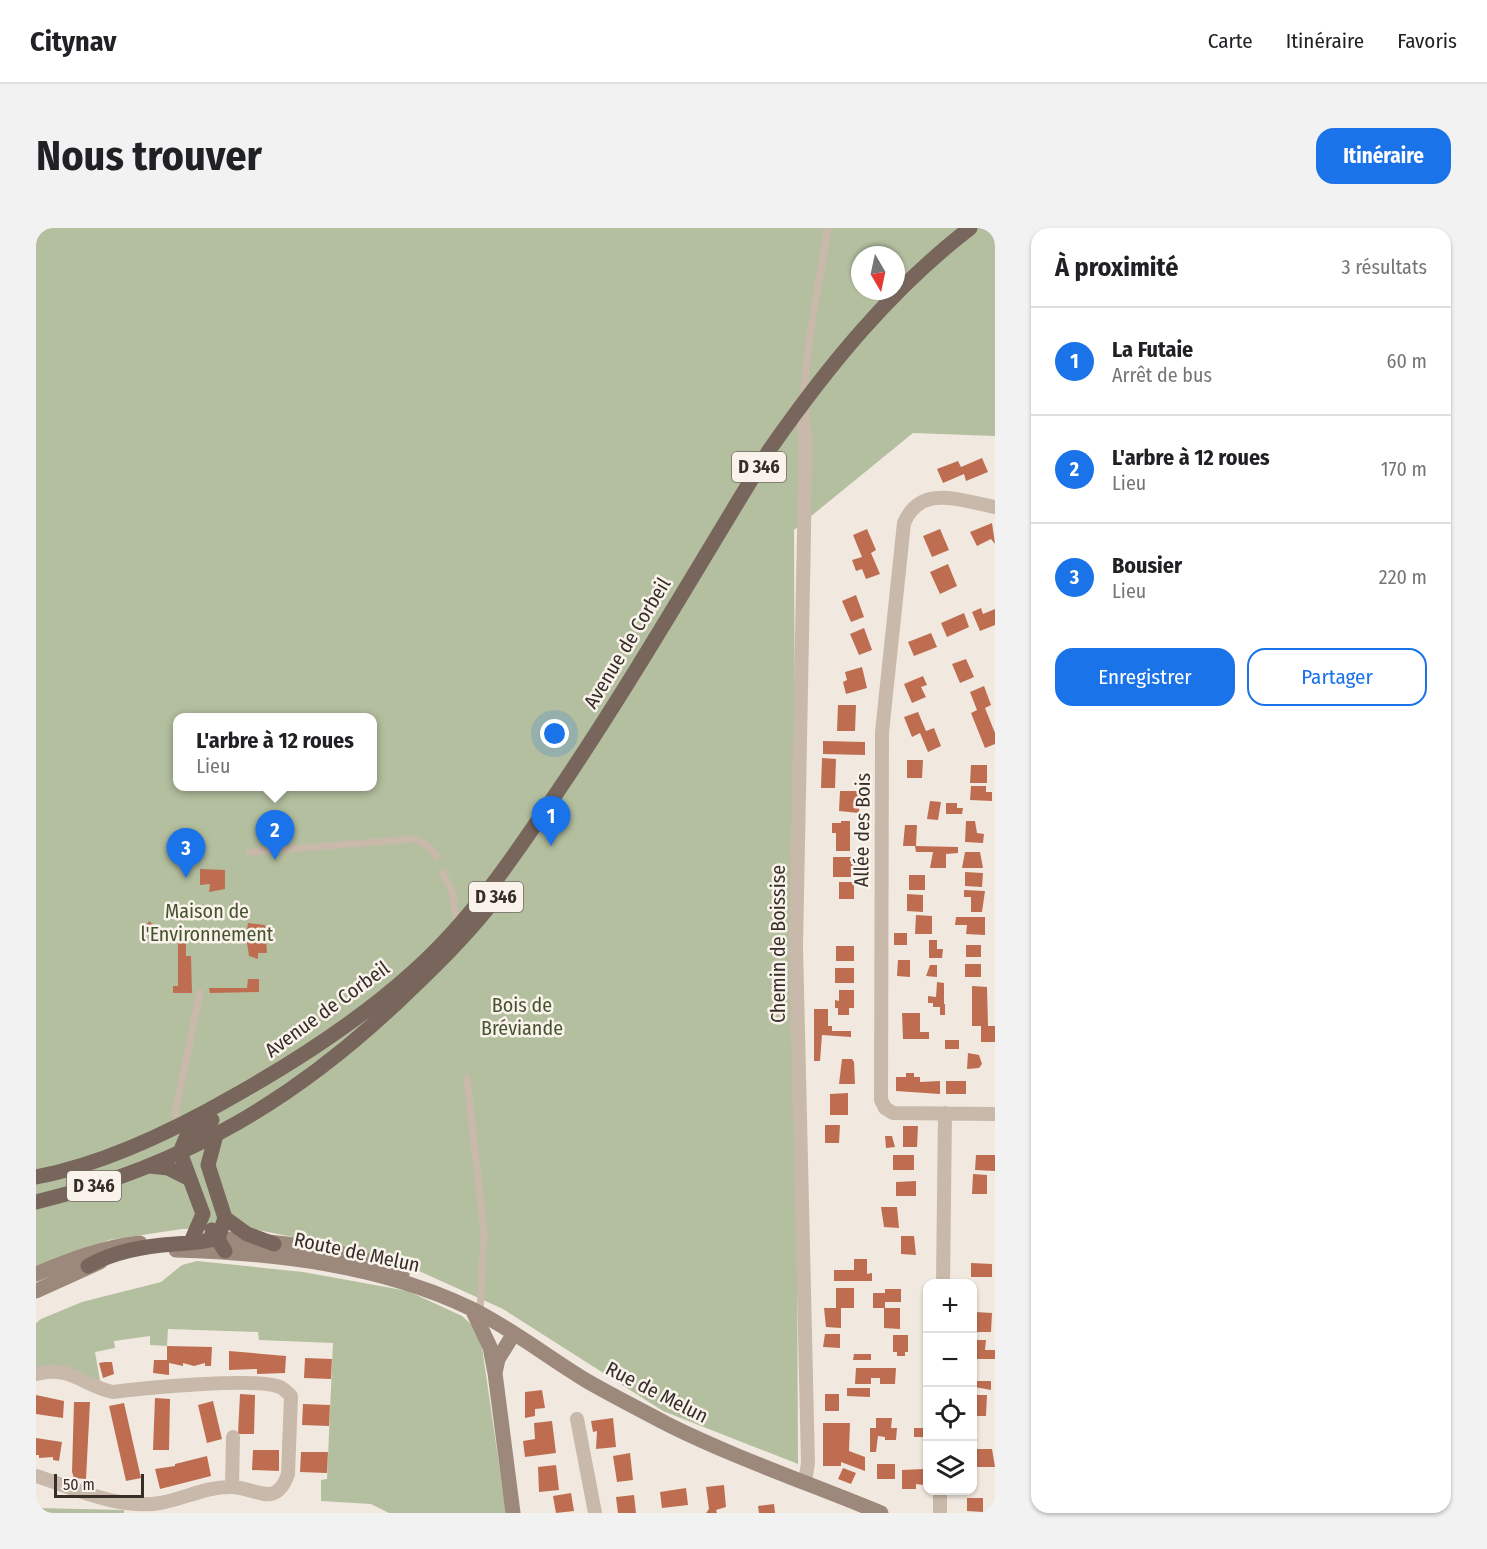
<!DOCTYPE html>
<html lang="fr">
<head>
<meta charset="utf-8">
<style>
	:root { --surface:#fff; --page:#f2f2f2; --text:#202124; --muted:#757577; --line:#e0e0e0; --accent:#1a73e8 }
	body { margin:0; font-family:"Fira Sans Condensed",sans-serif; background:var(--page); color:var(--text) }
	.controls { position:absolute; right:18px; bottom:18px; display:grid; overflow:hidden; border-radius:12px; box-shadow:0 2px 4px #0004 }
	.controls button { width:54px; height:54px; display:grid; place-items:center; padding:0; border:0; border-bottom:2px solid var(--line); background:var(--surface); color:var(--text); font:30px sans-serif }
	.compass { position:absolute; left:815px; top:18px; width:54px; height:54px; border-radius:50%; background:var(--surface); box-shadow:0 2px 4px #0004; rotate:171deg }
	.scale { position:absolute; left:18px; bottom:15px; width:90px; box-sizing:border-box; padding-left:6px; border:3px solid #372e2a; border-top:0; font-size:16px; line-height:21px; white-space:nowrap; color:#372e2a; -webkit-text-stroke:4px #f9f3eb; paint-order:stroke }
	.you { position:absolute; left:519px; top:506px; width:21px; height:21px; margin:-15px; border:4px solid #fff; border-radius:50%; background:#1a73e8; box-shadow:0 0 0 9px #1a73e833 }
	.badge { display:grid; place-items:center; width:39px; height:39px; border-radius:50%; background:var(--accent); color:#fff; font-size:20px; font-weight:700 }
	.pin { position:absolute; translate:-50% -50px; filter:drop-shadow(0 2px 3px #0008) }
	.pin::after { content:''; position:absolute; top:32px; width:21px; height:18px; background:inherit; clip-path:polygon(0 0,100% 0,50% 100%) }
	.popup { position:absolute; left:137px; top:485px; width:204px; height:78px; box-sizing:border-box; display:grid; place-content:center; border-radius:12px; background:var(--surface); filter:drop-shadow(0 2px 4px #0005); font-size:20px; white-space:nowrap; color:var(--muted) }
	.popup b { font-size:22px; color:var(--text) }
	.popup::after { content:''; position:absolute; left:50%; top:100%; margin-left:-12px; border:12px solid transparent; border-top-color:var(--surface) }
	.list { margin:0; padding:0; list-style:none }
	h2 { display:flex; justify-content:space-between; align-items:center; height:78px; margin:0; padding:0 24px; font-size:26px }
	h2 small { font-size:20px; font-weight:400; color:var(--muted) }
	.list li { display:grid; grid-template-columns:39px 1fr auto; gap:18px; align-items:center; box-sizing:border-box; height:108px; padding:0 24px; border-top:2px solid var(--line) }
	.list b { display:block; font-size:22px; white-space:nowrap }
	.list p { margin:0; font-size:20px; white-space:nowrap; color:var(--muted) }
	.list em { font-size:20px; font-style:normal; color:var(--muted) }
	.actions { display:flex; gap:12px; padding:18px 24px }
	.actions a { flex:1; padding:14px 0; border:2px solid var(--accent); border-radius:18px; text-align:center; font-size:21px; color:var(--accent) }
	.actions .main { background:var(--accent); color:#fff }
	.icon { flex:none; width:33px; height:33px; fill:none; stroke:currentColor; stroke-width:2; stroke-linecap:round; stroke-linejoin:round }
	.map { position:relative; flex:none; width:959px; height:1285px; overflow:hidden; border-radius:18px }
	header { display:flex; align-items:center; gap:36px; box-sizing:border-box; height:84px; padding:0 30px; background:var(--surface); border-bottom:2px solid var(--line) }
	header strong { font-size:28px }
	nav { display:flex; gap:33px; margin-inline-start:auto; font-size:21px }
	.intro { display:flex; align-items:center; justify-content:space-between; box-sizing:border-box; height:144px; padding:0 36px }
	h1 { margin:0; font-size:42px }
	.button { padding:15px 27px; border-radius:18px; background:var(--accent); color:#fff; font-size:21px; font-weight:700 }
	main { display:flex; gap:36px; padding:0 36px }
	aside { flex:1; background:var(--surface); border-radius:18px; box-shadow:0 2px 4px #0004 }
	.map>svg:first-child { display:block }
	.green { fill:#b4bf9f; fill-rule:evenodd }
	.building { fill:#be6d50 }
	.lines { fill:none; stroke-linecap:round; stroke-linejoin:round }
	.lane { stroke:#c9b9ab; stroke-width:7 }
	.street { stroke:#c9b9ab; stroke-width:14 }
	.secondary { stroke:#9c897c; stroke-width:15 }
	.primary { stroke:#78665c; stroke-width:15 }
	.labels { text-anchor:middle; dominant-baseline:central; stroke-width:5; stroke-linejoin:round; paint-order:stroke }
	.shield { fill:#f9f3eb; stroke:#716964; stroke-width:1.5 }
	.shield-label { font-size:18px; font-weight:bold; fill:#372e2a }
	.street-label { font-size:20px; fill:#372e2a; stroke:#f9f3eb }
	.park-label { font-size:20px; fill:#45542f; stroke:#f9f3eb }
</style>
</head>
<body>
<header>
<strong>Citynav</strong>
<nav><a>Carte</a><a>Itinéraire</a><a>Favoris</a></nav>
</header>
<div class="intro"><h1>Nous trouver</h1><a class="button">Itinéraire</a></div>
<main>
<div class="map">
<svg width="959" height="1285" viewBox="0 0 959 1285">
	<rect width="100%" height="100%" fill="#f1e9df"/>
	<path class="green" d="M0,0H959V208L877,205L758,302L762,1236L627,1183L467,1081L372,1038L307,1019L212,1000L146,1001L73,1012L0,1040ZM824,27H860V63H824ZM142,490H336V558H142Z
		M161,1033L267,1044L372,1063L426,1088L437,1098L445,1112L470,1285H353L335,1276L285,1273V1252L291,1251L297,1115L223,1112L222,1104L132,1101L131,1118L114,1117V1108L78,1113L79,1120L59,1124L65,1158L0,1143V1095L5,1091L46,1074L125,1054L146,1037Z
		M0,1280L88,1282V1285H0Z"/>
	<path class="building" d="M946,230L952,244L930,253L928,246L907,255L901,241L922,233L925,239Z
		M956,295L959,316L955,311L941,318L934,304Z
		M831,301L840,322L835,325L844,346L830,351L826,341L820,343L816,332L826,329L817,307Z
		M904,301L913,322L896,329L887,308Z
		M912,336L921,358L904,366L894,344Z
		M820,367L828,389L815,394L806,373Z
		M945,380L947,386L959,381V397L944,403L936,384Z
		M928,385L933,399L911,409L905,395Z
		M828,400L836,422L823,427L814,406Z
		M895,405L901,419L878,428L872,414Z
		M930,431L938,449L924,455L916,436Z
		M826,439L831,460L810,466L807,454L811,452L809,444Z
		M887,448L891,457L885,459L890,469L876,475L868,456Z
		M948,458L955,477L949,480L959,505V516L949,520L935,485L941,482L934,464Z
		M802,477H820L819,503H801Z
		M882,484L890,503L898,500L905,518L892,524L884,505L876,509L868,489Z
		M787,513L829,514V527L787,526Z
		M786,530L800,531L799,560H785Z
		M871,532H887L886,550H871Z
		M935,537H951V555H934Z
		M935,558H950V564H956V573L934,572Z
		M804,563H824L823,585L803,583Z
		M894,573L905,574L902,592L891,591Z
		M910,575H921V580H927L926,586H910Z
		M805,593H814V623H800V605H796V595H805Z
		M930,593H939L941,605L948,606L947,615L929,614Z
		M869,597H881L880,618H867Z
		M879,618L922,619V625L910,626V640H894L897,624H880Z
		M929,624H944L947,640H926Z
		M797,629H815V636H821V642H815V649H797Z
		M164,641L189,642V661L173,664L174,656L164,657Z
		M929,644L947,645L946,659L929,658Z
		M873,647H889V662H873Z
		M803,654H818V671H803Z
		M928,662L949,663L946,684H935V669H928Z
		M871,666L887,667V684L871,683Z
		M880,687L896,688V706H879Z
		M920,689H949V707L930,706L931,697H919Z
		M113,693L125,704L120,709L109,699Z
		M212,695L229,697L231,725H222V731L213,728L210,708Z
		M858,705H871V717H858Z
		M893,712H901V721H907L906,730H893Z
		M142,715H150V728H155L156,765H137V758H142Z
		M930,717H945V729H930Z
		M800,718H818V733H800Z
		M862,732H874V749L861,748Z
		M929,736H945V749H929Z
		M894,737H901V749L890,748Z
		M799,740H818V755H799Z
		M212,751H223V764L174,765L173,760H211Z
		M901,754L908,755V776H900H909V787H904V779H897V775H892V768L900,769Z
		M936,758L951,759L952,798H959V814H945V798H936Z
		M803,762H818V780H813V787H802V780H799V772L803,773Z
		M778,781H792V798H796V803H815V809L786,807L784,833H778Z
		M866,785H884V804H893V811H867Z
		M909,812H923V821H909Z
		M932,825L943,827L946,836L943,840L931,841Z
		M806,831H816L818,834L819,856H803Z
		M870,845H878V849H884V854L904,853V866L860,863V849H870Z
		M910,853H930V866H910Z
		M812,865V887H794V866Z
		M789,897H804L803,915H789Z
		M867,898H882L881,919H867Z
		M849,908H856L859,919L850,920Z
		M857,927H878V942H857Z
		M940,927H959V943L939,942Z
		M937,946L951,947V966H936Z
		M880,953V968H860V954Z
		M845,979H861L863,1000L848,999Z
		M865,1008H878L880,1027L865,1026Z
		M818,1031H831V1046L836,1045V1053H798V1042H818Z
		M935,1035L956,1036V1049H935Z
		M800,1060H818V1080H805V1100L790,1099L788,1080H800Z
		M849,1061H865V1074H849V1080H837V1065H849Z
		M848,1080H864V1101L848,1100Z
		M939,1084L956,1085L955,1104H938Z
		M789,1106H804V1120L787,1119Z
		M857,1107H872V1124H869V1128H861V1124H857Z
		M938,1112H950L949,1122H959V1131H936Z
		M131,1118L176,1119L175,1138H169V1135L158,1138L147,1135V1138L133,1135V1147L117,1145L118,1132H131Z
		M193,1123L250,1128L249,1145L221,1146V1141L193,1142Z
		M818,1126H835V1132H817Z
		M269,1130L296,1131L295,1151L268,1150Z
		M69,1134H76L78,1146L67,1150L63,1135Z
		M820,1140H860L859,1156H844V1150H835V1156H819Z
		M939,1153H955V1162L939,1159Z
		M811,1160H834V1169L811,1168Z
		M506,1162L509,1180L499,1181V1188L489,1190V1164Z
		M204,1166L219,1167L218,1206H202Z
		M789,1166H803V1183H789Z
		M0,1167L28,1173L27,1190L0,1186Z
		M936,1167H951L950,1188H936Z
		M119,1170L134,1171L133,1222H117Z
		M177,1173L186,1211L171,1215L162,1177Z
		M38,1174H54L50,1251L38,1250L36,1244Z
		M88,1175L105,1250L90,1253L73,1178Z
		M267,1176L294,1177L293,1198L266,1197Z
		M577,1190L580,1219L560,1221L561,1203L557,1204L555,1193Z
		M840,1190H856L855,1200H861L860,1212H849V1209L842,1208L840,1224H834V1200H840Z
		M516,1193L520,1225L489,1229L487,1213L499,1211L498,1195Z
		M787,1195H814L813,1223L829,1229V1243L805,1234V1238H787Z
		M878,1200H889V1209H878Z
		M0,1210L26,1214L23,1233L17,1232V1229L3,1230V1227H0Z
		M940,1221H956L959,1239H939Z
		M217,1222H243V1243L216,1242Z
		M265,1224H292L291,1245L264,1244Z
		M594,1225L597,1252L581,1254L577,1228Z
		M171,1228L175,1248L124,1261L119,1241L139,1238V1236Z
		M841,1236H859V1251H841Z
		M520,1237L523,1262L503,1264L502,1239Z
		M807,1240L820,1245L815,1256L802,1251Z
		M887,1241V1257L880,1256V1261H866V1242Z
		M688,1257L690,1279L680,1282L681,1285H670L673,1281L670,1259Z
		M650,1260L652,1277L626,1280L624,1264Z
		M535,1265L538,1283L520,1285L517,1268Z
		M598,1267L600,1285H582L580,1269Z
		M931,1270H947V1284L931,1283Z
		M738,1276L739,1285H723L722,1278Z"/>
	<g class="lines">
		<path class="lane" d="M767,170L774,106L792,0
			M214,624L378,611L393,618L401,629
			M407,645L416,663L421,696
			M431,851L448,1004L444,1085
			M144,897L139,885L164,765"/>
		<path class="street" d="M766,177L769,208L768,306L760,718L772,1235L769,1254
			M959,279C925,273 885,255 868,295L846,504L845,872L849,880L857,885L959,886
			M907,1056L909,885
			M0,1146C36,1137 45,1157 77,1164C108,1160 220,1149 244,1159C248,1161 252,1165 255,1168L252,1246C240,1281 221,1260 196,1259C172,1258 147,1271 124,1275C84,1282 38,1260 0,1248
			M541,1191L559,1285
			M196,1259L197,1209
			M904,1285V1262"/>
		<path class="secondary" d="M173,1010C236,1013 308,1019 366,1046
			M140,1022C240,1025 345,1037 436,1081C476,1101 513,1130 551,1153C577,1168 605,1182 631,1196C699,1230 775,1256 845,1285
			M0,1046C34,1032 67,1019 104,1015
			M0,1063L64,1034
			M436,1081L454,1119L459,1145L477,1285
			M459,1145L462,1131L477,1107"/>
		<path class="primary" d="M180,907L172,937L189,990L211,1006L238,1016
			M114,938L132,940L154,951
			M0,949C69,936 137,903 198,868C262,832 324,792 378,743C436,691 479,627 522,563C597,452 664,335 734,221C792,138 854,62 934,0
			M0,974C148,938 263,870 372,764C403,735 433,705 459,671
			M176,1002L189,1023
			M157,1009L167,986L144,924L150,910L176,892
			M52,1038C79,1023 108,1018 139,1016C154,1015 167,1015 182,1010L189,990"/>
	</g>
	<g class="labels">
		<g class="shield">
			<rect x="696" y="224" width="54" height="30" rx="4.5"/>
			<rect x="433" y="654" width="54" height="30" rx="4.5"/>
			<rect x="31" y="943" width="54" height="30" rx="4.5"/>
		</g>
		<g class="shield-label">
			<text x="723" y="239">D 346</text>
			<text x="460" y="669">D 346</text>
			<text x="58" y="958">D 346</text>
		</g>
		<g class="street-label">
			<text transform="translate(591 415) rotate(-59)">Avenue de Corbeil</text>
			<text transform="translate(826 602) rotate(-89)">Allée des Bois</text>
			<text transform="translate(742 716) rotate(-90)">Chemin de Boissise</text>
			<text transform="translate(291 781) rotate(-36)">Avenue de Corbeil</text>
			<text transform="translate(321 1024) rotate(12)">Route de Melun</text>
			<text transform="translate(621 1164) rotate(27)">Rue de Melun</text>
		</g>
		<g class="park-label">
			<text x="171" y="683">Maison de<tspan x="171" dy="23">l'Environnement</tspan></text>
			<text x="486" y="777">Bois de<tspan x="486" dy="23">Bréviande</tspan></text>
		</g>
	</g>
</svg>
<div class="controls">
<button>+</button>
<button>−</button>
<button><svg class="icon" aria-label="locate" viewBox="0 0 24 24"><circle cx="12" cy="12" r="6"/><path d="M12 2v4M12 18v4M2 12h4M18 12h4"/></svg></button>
<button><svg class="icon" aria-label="layers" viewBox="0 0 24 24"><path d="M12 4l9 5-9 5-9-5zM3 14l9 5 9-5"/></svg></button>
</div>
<svg class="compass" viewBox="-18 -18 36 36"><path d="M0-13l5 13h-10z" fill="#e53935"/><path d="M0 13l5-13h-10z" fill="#757577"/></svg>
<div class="scale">50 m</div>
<div class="you"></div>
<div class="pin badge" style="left:515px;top:618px">1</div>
<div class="pin badge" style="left:239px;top:632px">2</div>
<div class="popup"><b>L'arbre à 12 roues</b>Lieu</div>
<div class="pin badge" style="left:150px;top:650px">3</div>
</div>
<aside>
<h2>À proximité<small>3 résultats</small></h2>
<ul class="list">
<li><span class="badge">1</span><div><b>La Futaie</b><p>Arrêt de bus</p></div><em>60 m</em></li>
<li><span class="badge">2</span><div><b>L'arbre à 12 roues</b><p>Lieu</p></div><em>170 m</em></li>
<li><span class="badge">3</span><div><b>Bousier</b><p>Lieu</p></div><em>220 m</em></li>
</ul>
<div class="actions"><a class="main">Enregistrer</a><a>Partager</a></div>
</aside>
</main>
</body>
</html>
